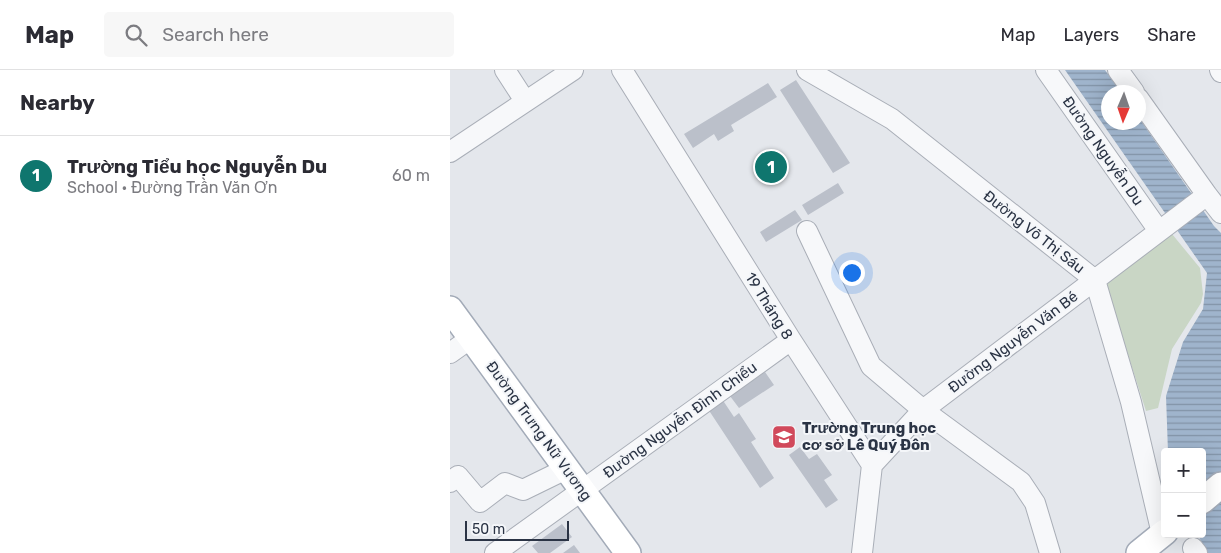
<!DOCTYPE html>
<html lang="en">
<head>
<meta charset="utf-8">
<style>
	:root { --surface:#fff; --page:#f7f7f7; --text:#2b2b33; --muted:#7c7c81; --line:#e1e1e2; --accent:#0f766e }
	body { margin:0; font-family:Rubik,sans-serif; background:var(--page); color:var(--text) }
	.controls { position:absolute; right:15px; bottom:15px; display:grid; overflow:hidden; border-radius:5px; box-shadow:0 5px 20px #0002 }
	.controls button { width:45px; height:45px; display:grid; place-items:center; padding:0; border:0; border-bottom:1px solid var(--line); background:var(--surface); color:var(--text); font:25px sans-serif }
	.compass { position:absolute; left:651px; top:15px; width:45px; height:45px; border-radius:50%; background:var(--surface); box-shadow:0 5px 20px #0002; rotate:182deg }
	.scale { position:absolute; left:15px; bottom:12px; width:104px; box-sizing:border-box; padding-left:5px; border:2px solid #2b3445; border-top:0; font-size:14px; line-height:18px; white-space:nowrap; color:#2b3445; -webkit-text-stroke:4px #f4f6f9; paint-order:stroke }
	.you { position:absolute; left:401px; top:202px; width:18px; height:18px; margin:-12px; border:4px solid #fff; border-radius:50%; background:#1a73e8; box-shadow:0 0 0 8px #1a73e833 }
	.badge { display:grid; place-items:center; width:32px; height:32px; border-radius:50%; background:var(--accent); color:#fff; font-size:16px; font-weight:700 }
	.pin { position:absolute; translate:-50% -50%; border:2px solid #fff; box-shadow:0 1px 5px #0006 }
	.list { margin:0; padding:0; list-style:none }
	h2 { display:flex; justify-content:space-between; align-items:center; height:65px; margin:0; padding:0 20px; font-size:21px }
	h2 small { font-size:16px; font-weight:400; color:var(--muted) }
	.list li { display:grid; grid-template-columns:32px 1fr auto; gap:15px; align-items:center; box-sizing:border-box; height:80px; padding:0 20px; border-top:1px solid var(--line) }
	.list b { display:block; font-size:19px; white-space:nowrap }
	.list p { margin:0; font-size:16px; white-space:nowrap; color:var(--muted) }
	.list em { font-size:16px; font-style:normal; color:var(--muted) }
	.icon { flex:none; width:28px; height:28px; fill:none; stroke:currentColor; stroke-width:2; stroke-linecap:round; stroke-linejoin:round }
	.map { position:relative; flex:none; width:771px; height:483px; overflow:hidden }
	header { display:flex; align-items:center; gap:30px; box-sizing:border-box; height:70px; padding:0 25px; background:var(--surface); border-bottom:1px solid var(--line) }
	header strong { font-size:24px }
	nav { display:flex; gap:28px; margin-inline-start:auto; font-size:18px }
	.search { width:350px; height:45px; background:var(--page); display:flex; align-items:center; gap:12px; box-sizing:border-box; padding:0 18px; border-radius:5px; color:var(--muted); font-size:19px }
	main { display:flex }
	aside { flex:1; background:var(--surface) }
	.map>svg:first-child { display:block }
	.green { fill:#c9d6c5 }
	.water { fill:url(#water-rules) }
	.building { fill:#bbc0ca }
	.lines { fill:none; stroke-linecap:round; stroke-linejoin:round }
	.minor-casing { stroke:#a9aeb7; stroke-width:22 }
	.major-casing { stroke:#a3abb8; stroke-width:28 }
	.minor { stroke:#f7f8fa; stroke-width:20 }
	.major { stroke:#fff; stroke-width:25 }
	.labels { text-anchor:middle; dominant-baseline:central; stroke-width:4; stroke-linejoin:round; paint-order:stroke }
	.street-label { font-size:15px; fill:#2b3445; stroke:#f4f6f9 }
	.poi-label { font-size:15px; font-weight:bold; fill:#2b3445; stroke:#f4f6f9; text-anchor:start }
</style>
</head>
<body>
<header>
<strong>Map</strong>
<div class="search"><svg class="icon" aria-label="search" viewBox="0 0 24 24"><circle cx="10" cy="10" r="6"/><path d="M15 15l6 6"/></svg>Search here</div>
<nav><a>Map</a><a>Layers</a><a>Share</a></nav>
</header>
<main>
<aside>
<h2>Nearby<small></small></h2>
<ul class="list">
<li><span class="badge">1</span><div><b>Trường Tiểu học Nguyễn Du</b><p>School · Đường Trần Văn Ơn</p></div><em>60 m</em></li>
</ul>
</aside>
<div class="map">
<svg width="771" height="483" viewBox="0 0 771 483">
	<defs>
		<pattern id="water-rules" width="6" height="5" patternUnits="userSpaceOnUse" patternTransform="scale(1.25)"><rect width="6" height="5" fill="#9fb4cc"/><path d="M0 2.5h6" fill="none" stroke="#8293a7"/></pattern>
	</defs>
	<rect width="100%" height="100%" fill="#e4e7ec"/>
	<path class="green" d="M722,164L750,198L753,224L751,233L722,279L708,338L696,341L656,216L658,209L713,165Z"/>
	<path class="water" d="M615,0H655L671,22H658V52H688L689,48L764,156L771,163V483H758L747,464H752V382H718L716,326L733,272L753,239L757,203Z"/>
	<path class="building" d="M346,10L400,93L383,103L330,20Z
		M318,13L327,27L281,55L284,61L268,71L264,64L243,78L234,64Z
		M388,113L394,123L358,145L352,135Z
		M345,140L352,150L316,172L310,162Z
		M315,302L324,315L289,338L280,326Z
		M272,329L284,347L289,343L306,369L301,372L324,408L310,418L258,339Z
		M350,377L359,389L367,384L382,405L374,410L388,430L376,438L339,385Z
		M112,454L122,467L100,483H88L82,476Z
		M124,475L130,483H113Z"/>
	<g class="lines">
		<defs>
			<path id="minor" d="M55,0L75,31
				M172,0L341,270L422,395L412,483
				M357,0L442,49L645,210L681,332L712,464
				M596,0L709,161
				M668,0L684,22
				M770,0L771,2
				M688,28L757,125L771,143
				M0,82L123,0
				M357,161L421,296L473,340L571,412L585,433L600,483
				M0,283L21,268
				M422,395L473,340L757,125
				M0,412L8,406L30,432L55,413L73,420L116,399
				M743,478L747,483
				M45,483L341,270"/>
			<path id="major" d="M0,239L178,483
				M752,431L771,415
				M689,483L715,462"/>
		</defs>
		<use href="#minor" class="minor-casing"/>
		<use href="#major" class="major-casing"/>
		<use href="#minor" class="minor"/>
		<use href="#major" class="major"/>
	</g>
	<defs>
		<symbol id="school-square" viewBox="-11 -11 22 22"><rect x="-9" y="-9" width="18" height="18" rx="4" fill="#d1495b" stroke="#f4f6f9"/><path d="M0-5L7-2L0 1L-7-2ZM-4 1L0 2.5L4 1V4Q0 6-4 4Z" fill="#fff"/></symbol>
	</defs>
	<g fill-rule="evenodd">
		<use href="#school-square" x="320" y="353" width="28" height="28"/>
	</g>
	<g class="labels">
		<g class="street-label">
			<text transform="translate(653 81) rotate(55)">Đường Nguyễn Du</text>
			<text transform="translate(584 162) rotate(38)">Đường Võ Thị Sáu</text>
			<text transform="translate(319 236) rotate(58)">19 Tháng 8</text>
			<text transform="translate(563 272) rotate(-37)">Đường Nguyễn Văn Bé</text>
			<text transform="translate(230 350) rotate(-36)">Đường Nguyễn Đình Chiểu</text>
			<text transform="translate(89 361) rotate(54)">Đường Trưng Nữ Vương</text>
		</g>
		<g class="poi-label">
			<text x="352" y="358">Trường Trung học<tspan x="352" dy="17">cơ sở Lê Quý Đôn</tspan></text>
		</g>
	</g>
</svg>
<div class="controls">
<button>+</button>
<button>−</button>
</div>
<svg class="compass" viewBox="-18 -18 36 36"><path d="M0-13l5 13h-10z" fill="#e53935"/><path d="M0 13l5-13h-10z" fill="#7c7c81"/></svg>
<div class="scale">50 m</div>
<div class="you"></div>
<div class="pin badge" style="left:321px;top:97px">1</div>
</div>
</main>
</body>
</html>
